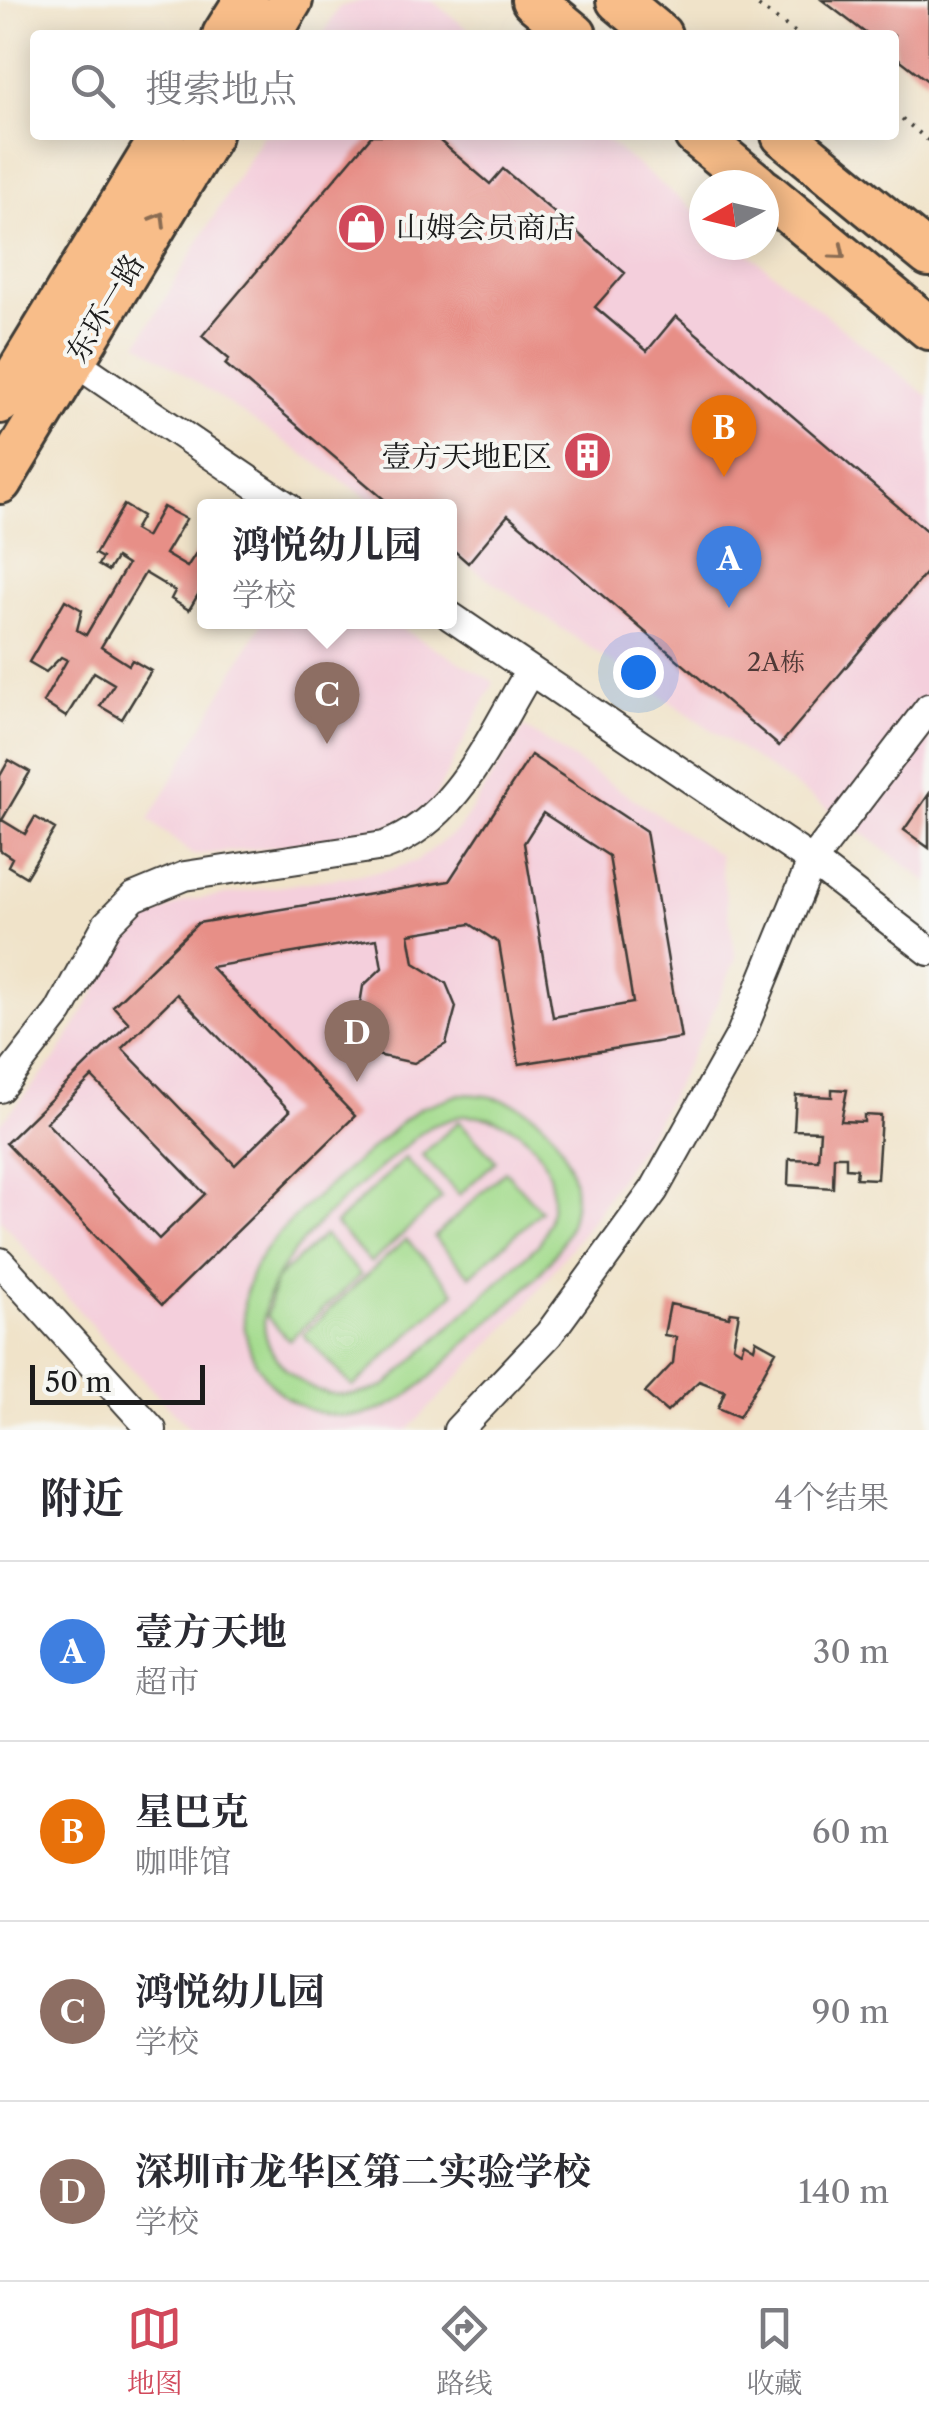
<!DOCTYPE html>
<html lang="zh">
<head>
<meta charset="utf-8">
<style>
	:root { --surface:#fff; --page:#f2f2f3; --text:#2b2b33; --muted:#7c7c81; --line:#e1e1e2; --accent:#d1495b }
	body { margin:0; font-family:"Libre Caslon Text","Noto Serif SC",serif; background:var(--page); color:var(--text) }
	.compass { position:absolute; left:689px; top:170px; width:90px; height:90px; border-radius:50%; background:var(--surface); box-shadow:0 5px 25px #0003; rotate:262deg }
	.scale { position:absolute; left:30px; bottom:25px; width:175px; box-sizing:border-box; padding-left:10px; border:5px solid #1c1c1c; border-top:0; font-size:28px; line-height:35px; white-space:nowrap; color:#1c1c1c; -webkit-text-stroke:8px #f6f6f2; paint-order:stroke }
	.you { position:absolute; left:638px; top:672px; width:35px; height:35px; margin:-25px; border:8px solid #fff; border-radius:50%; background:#1a73e8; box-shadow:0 0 0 15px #1a73e833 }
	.badge { display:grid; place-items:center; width:65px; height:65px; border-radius:50%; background:var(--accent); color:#fff; font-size:32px; font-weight:700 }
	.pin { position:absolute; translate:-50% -82px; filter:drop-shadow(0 2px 5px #0008) }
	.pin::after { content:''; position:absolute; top:52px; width:35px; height:30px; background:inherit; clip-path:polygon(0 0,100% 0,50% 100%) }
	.popup { position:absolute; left:197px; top:499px; width:260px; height:130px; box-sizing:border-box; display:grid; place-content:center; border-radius:10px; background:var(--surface); filter:drop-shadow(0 2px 8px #0005); font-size:32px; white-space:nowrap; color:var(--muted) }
	.popup b { font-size:38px; color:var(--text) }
	.popup::after { content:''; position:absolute; left:50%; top:100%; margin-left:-20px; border:20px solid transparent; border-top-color:var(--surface) }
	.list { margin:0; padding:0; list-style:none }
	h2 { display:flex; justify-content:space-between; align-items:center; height:130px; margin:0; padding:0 40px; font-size:42px }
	h2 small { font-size:32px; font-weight:400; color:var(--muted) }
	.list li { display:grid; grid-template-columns:65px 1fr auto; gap:30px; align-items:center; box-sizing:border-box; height:180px; padding:0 40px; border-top:2px solid var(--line) }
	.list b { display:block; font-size:38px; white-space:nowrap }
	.list p { margin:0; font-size:32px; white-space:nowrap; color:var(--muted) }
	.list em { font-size:32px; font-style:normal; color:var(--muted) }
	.icon { flex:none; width:55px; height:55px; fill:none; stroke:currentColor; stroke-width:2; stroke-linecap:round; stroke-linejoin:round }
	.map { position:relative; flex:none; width:929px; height:1430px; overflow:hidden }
	.search { position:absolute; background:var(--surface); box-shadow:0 5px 25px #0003; left:30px; right:30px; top:30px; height:110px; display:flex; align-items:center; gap:25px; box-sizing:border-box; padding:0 35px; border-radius:10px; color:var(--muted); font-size:38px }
	.sheet { height:850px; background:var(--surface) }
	nav { display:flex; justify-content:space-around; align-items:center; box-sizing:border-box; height:140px; border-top:2px solid var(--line); background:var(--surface); font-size:28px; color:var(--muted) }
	nav a { display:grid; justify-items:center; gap:5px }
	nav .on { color:var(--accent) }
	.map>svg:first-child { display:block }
	.built { fill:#f4cfdc }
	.green { fill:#a3db8c; stroke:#607c54; stroke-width:2.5; fill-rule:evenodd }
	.building { fill:#e78f87; fill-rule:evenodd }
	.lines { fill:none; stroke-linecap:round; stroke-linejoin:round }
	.street-casing { stroke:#3c3a36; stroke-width:32 }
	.primary-casing { stroke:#3c3a36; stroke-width:48 }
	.path { stroke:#3c3a36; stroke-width:4; stroke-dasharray:2.5 8; stroke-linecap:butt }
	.street { stroke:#fff; stroke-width:28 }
	.primary { stroke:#f8bd89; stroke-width:42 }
	.oneway { stroke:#8a6c52 }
	.labels { text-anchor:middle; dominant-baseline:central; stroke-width:8; stroke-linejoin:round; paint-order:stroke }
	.number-label { font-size:25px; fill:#4f3937 }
	.poi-label { font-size:30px; fill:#1c1c1c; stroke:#f6f6f2; text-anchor:start }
	.street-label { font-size:30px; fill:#1c1c1c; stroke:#f6f6f2 }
</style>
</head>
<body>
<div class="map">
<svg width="929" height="1430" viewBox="0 0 929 1430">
	<rect width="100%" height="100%" fill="#f6f6f2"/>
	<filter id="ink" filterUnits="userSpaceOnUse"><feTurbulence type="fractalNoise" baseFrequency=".01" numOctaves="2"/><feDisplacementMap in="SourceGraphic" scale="20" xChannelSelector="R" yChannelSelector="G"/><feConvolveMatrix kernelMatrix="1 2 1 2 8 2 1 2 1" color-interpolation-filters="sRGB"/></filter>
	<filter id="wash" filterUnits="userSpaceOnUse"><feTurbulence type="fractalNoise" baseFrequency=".0048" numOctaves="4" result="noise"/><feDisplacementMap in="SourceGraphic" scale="40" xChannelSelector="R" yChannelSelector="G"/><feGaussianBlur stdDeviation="2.25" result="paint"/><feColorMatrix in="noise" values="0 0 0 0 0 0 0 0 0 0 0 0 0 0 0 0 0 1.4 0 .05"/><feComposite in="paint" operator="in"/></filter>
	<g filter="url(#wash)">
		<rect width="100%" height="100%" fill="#f0e3c9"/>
		<path class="built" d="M364,0H431L475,35H323L339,7Z
			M263,135H600L704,218V245H738L929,397V883L842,818L450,553V507L380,506L138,343Z
			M262,622H390L494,682L431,805L365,838L193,855L149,820Z
			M524,727L719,855L736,958L710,1019L656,1122L593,1219L522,1311L408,1430H191L107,1343L0,1219V1124L55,1060L127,939L148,918L189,900L390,870L416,861L459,829Z"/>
		<path class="green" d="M460,1094C499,1094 537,1106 558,1141C611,1230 527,1286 469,1340C444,1363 419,1393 387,1407C355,1422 316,1418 287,1398C242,1366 230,1302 261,1256C288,1215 365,1156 404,1120L420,1108ZM463,1115C535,1114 574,1182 539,1244L387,1385C358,1398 326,1400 299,1380C191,1302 362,1187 417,1136L431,1126Z
			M459,1121L496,1161L459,1195L422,1155Z
			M405,1158L442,1198L371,1263L335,1224Z
			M505,1171L541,1211L470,1276L434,1237Z
			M324,1235L361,1275L289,1340L267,1316L275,1280Z
			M406,1239L455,1292L353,1387L303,1334Z"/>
		<g id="blocks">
			<path class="building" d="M822,0H929V82L894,55V35H868Z
				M372,135H433L490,184L503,169L625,273L595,307L647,351L676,316L929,533V569L779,746L508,515L468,563L450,547V507H393L225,364L229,359L202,336Z
				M124,505L142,516L134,530L146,537L163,507L186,519L165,554L187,567L198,550L205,555V583L189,610L171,599L175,591L145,573L101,647L129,665L132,660L151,671L122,719L100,706L114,684L94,672L66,717L43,702L67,660L61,657L46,672L29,662L65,600L82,610L77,630L86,635L127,565L116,558L108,571L98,565L102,558L95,554Z
				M531,755L646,831L681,1038L519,1064L499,943L470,924L409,934L414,963L446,983L456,1007L446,1044L414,1063L377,1055L368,1046L357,1023L363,986L382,968L377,939L211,967L355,1116L162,1305L6,1143L129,1023L113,1006L198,923L449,881ZM543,813L609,856L633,1003L553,1017L524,843ZM177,994L290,1111L235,1165L122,1048ZM92,1077L205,1194L159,1239L46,1122Z
				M9,760L30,772L2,820L25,834L35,817L55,829L26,877L8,866L12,858L0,850V776Z
				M929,794V848L904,830Z
				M832,1089L847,1090L841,1121L864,1122V1115L881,1116L877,1179L856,1178L857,1169L846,1168V1156H834L833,1188L788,1185L789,1159L818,1160L820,1131L794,1130L796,1095L832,1097Z
				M670,1304L729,1317L731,1312L739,1313L733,1346L741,1351L744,1342L754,1348L756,1340L776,1351L739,1417L718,1408L725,1391L699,1381L667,1412L645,1393L673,1363L676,1337L664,1335Z"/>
		</g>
	</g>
	<g filter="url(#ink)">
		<use href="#blocks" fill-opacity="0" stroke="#3c3a36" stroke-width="2.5"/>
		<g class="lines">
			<defs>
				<path id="street" d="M62,353L288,507
					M450,616L812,861L929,951
					M0,1088L59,1012L107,924L134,897L185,876L384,846C458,820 492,733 530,671
					M0,1262L152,1430
					M458,1430L549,1334L654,1190L741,1034L812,861L929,708"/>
				<path id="primary" d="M533,0L575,35
					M618,0L660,35
					M224,35L246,0
					M270,35L291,0
					M696,135L757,185
					M783,135L929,255
					M764,191L929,328
					M0,402L163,135
					M0,482L210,135"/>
			</defs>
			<use href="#street" class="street-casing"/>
			<use href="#primary" class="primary-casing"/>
			<path class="path" d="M750,0L799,35
				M894,112L929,141"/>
			<use href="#street" class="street"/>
			<use href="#primary" class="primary"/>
		</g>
		<defs><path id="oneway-chevron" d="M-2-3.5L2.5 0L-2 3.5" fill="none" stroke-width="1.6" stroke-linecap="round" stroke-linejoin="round" transform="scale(2.5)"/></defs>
		<g class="oneway">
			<use href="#oneway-chevron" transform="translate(159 219) rotate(-59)"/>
			<use href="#oneway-chevron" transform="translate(839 253) rotate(40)"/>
		</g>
	</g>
	<defs>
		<symbol id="shop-disc" viewBox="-11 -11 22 22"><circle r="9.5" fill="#d1495b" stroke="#f6f6f2"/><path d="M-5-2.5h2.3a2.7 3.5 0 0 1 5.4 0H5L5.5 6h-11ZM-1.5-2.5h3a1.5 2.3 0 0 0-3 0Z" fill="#fff"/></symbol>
		<symbol id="building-disc" viewBox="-11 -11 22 22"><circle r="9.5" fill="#d1495b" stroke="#f6f6f2"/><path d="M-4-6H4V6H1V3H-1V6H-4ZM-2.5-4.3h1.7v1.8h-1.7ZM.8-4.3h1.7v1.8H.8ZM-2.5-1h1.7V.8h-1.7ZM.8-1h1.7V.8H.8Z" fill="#fff"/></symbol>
	</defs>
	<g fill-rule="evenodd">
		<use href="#shop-disc" x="334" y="200" width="55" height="55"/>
		<use href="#building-disc" x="560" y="428" width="55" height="55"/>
	</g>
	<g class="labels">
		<g class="number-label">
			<text x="776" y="662">2A栋</text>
		</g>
		<g class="poi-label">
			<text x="396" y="227">山姆会员商店</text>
			<text x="552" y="456" text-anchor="end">壹方天地E区</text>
		</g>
		<g class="street-label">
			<text transform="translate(105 308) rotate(-59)">东环一路</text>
		</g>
	</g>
</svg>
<svg class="compass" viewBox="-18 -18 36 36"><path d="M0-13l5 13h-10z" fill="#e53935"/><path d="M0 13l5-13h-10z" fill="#7c7c81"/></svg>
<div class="scale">50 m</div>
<div class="you"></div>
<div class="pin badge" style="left:729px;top:608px;background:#3f7fe0">A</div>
<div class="pin badge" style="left:724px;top:477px;background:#e8710a">B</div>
<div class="pin badge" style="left:327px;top:744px;background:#8d6e63">C</div>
<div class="popup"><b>鸿悦幼儿园</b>学校</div>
<div class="pin badge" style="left:357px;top:1082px;background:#8d6e63">D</div>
<div class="search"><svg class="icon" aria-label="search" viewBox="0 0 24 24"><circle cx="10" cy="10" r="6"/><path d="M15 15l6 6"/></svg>搜索地点</div>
</div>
<section class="sheet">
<h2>附近<small>4个结果</small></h2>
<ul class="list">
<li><span class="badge" style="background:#3f7fe0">A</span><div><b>壹方天地</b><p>超市</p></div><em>30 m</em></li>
<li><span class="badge" style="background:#e8710a">B</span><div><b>星巴克</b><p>咖啡馆</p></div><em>60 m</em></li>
<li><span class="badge" style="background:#8d6e63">C</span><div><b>鸿悦幼儿园</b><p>学校</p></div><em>90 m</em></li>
<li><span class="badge" style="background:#8d6e63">D</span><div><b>深圳市龙华区第二实验学校</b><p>学校</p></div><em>140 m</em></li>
</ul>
</section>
<nav>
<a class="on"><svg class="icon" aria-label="map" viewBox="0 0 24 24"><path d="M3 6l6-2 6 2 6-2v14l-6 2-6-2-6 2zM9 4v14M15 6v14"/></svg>地图</a>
<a><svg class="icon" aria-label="directions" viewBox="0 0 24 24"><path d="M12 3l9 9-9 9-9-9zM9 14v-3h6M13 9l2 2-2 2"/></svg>路线</a>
<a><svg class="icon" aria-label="saved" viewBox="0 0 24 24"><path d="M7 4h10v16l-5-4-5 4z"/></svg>收藏</a>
</nav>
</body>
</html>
